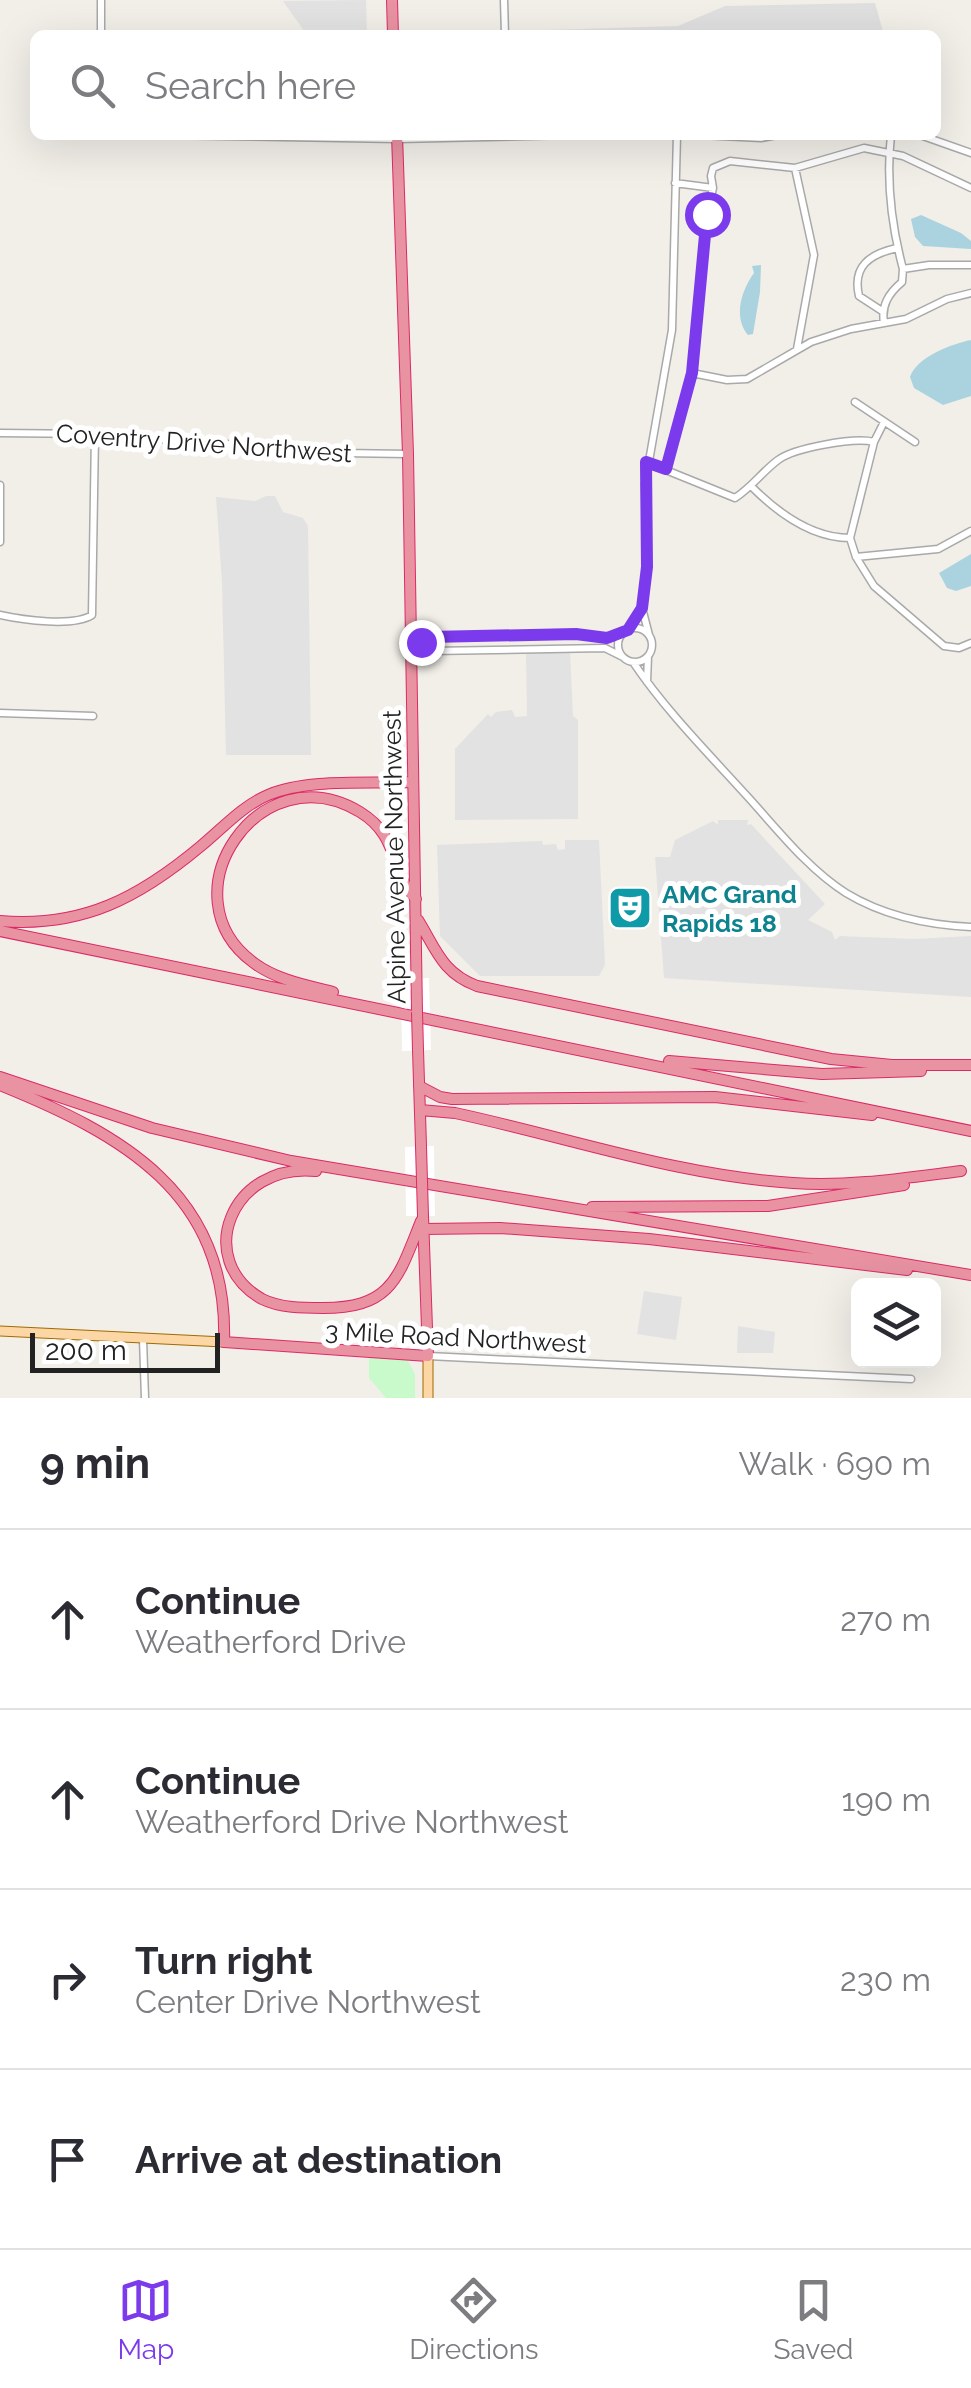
<!DOCTYPE html>
<html lang="en">
<head>
<meta charset="utf-8">
<style>
	:root { --surface:#fff; --page:#f7f7f7; --text:#2b2b33; --muted:#7c7c81; --line:#e1e1e2; --accent:#7c3aed }
	body { margin:0; font-family:Raleway,sans-serif; background:var(--page); color:var(--text) }
	.controls { position:absolute; right:30px; bottom:30px; display:grid; overflow:hidden; border-radius:15px; box-shadow:0 10px 40px #0002 }
	.controls button { width:90px; height:90px; display:grid; place-items:center; padding:0; border:0; border-bottom:2px solid var(--line); background:var(--surface); color:var(--text); font:50px sans-serif }
	.scale { position:absolute; left:30px; bottom:25px; width:190px; box-sizing:border-box; padding-left:10px; border:5px solid #222; border-top:0; font-size:28px; line-height:35px; white-space:nowrap; color:#222; -webkit-text-stroke:8px #fff; paint-order:stroke }
	.stop { position:absolute; width:30px; height:30px; margin:-22px; border:8px solid #7c3aed; border-radius:50%; background:#fff }
	.stop.end { background:#7c3aed; border-color:#fff; box-shadow:0 2px 10px #0008 }
	.list { margin:0; padding:0; list-style:none }
	h2 { display:flex; justify-content:space-between; align-items:center; height:130px; margin:0; padding:0 40px; font-size:42px }
	h2 small { font-size:32px; font-weight:400; color:var(--muted) }
	.list li { display:grid; grid-template-columns:65px 1fr auto; gap:30px; align-items:center; box-sizing:border-box; height:180px; padding:0 40px; border-top:2px solid var(--line) }
	.list b { display:block; font-size:38px; white-space:nowrap }
	.list p { margin:0; font-size:32px; white-space:nowrap; color:var(--muted) }
	.list em { font-size:32px; font-style:normal; color:var(--muted) }
	.icon { flex:none; width:55px; height:55px; fill:none; stroke:currentColor; stroke-width:2; stroke-linecap:round; stroke-linejoin:round }
	.map { position:relative; flex:none; width:971px; height:1398px; overflow:hidden }
	.search { position:absolute; background:var(--surface); box-shadow:0 10px 40px #0002; left:30px; right:30px; top:30px; height:110px; display:flex; align-items:center; gap:25px; box-sizing:border-box; padding:0 35px; border-radius:15px; color:var(--muted); font-size:38px }
	.sheet { height:850px; background:var(--surface) }
	nav { display:flex; justify-content:space-around; align-items:center; box-sizing:border-box; height:140px; border-top:2px solid var(--line); background:var(--surface); font-size:28px; color:var(--muted) }
	nav a { display:grid; justify-items:center; gap:5px }
	nav .on { color:var(--accent) }
	.map>svg:first-child { display:block }
	.residential { fill:#e0dfdf }
	.park { fill:#c8facc }
	.parking { fill:#e2e2e2 }
	.water { fill:#aad3df }
	.pier { fill:#fff }
	.lines { fill:none; stroke-linecap:round; stroke-linejoin:round }
	.minor-casing { stroke:#a9a9a9; stroke-width:9 }
	.major-casing { stroke:#a06b00; stroke-width:11 }
	.highway-casing { stroke:#dc2a67; stroke-width:12 }
	.minor { stroke:#fff; stroke-width:6 }
	.major { stroke:#fcd6a4; stroke-width:9 }
	.highway { stroke:#e892a2; stroke-width:10 }
	.highway-bridge-casing { stroke:#dc2a67; stroke-width:12; stroke-linecap:butt }
	.highway-bridge { stroke:#e892a2; stroke-width:10 }
	.route { stroke:#7c3aed; stroke-width:12 }
	.labels { text-anchor:middle; dominant-baseline:central; stroke-width:10; stroke-linejoin:round; paint-order:stroke }
	.street-label { font-size:25px; fill:#222; stroke:#fff }
	.culture-label { font-size:25px; font-weight:bold; fill:#0d838f; stroke:#fff; text-anchor:start }
</style>
</head>
<body>
<div class="map">
<svg width="971" height="1398" viewBox="0 0 971 1398">
	<rect width="100%" height="100%" fill="#f2efe9"/>
	<path class="residential" d="M875,3L884,35H514V31L678,26L725,6Z"/>
	<path class="park" d="M369,1357L407,1359L415,1374V1398H386L369,1378Z"/>
	<path class="parking" d="M366,0L367,35H307L283,1Z
		M266,496H275L283,512L303,518L308,526L311,755H226L222,582L216,497L255,501Z
		M526,652H570L573,716L578,720V819L455,820V749L488,714L491,717L496,712L512,710L515,717L527,716Z
		M718,820H748L747,825L751,824L825,904L808,920L832,932L835,940L840,936L914,939L971,936V997L664,978L655,857H670L675,840L713,821L718,825Z
		M565,840H599L605,965L599,976H480L440,936L437,845L542,841L543,845L556,844L558,850L565,849Z
		M644,1291L682,1297L676,1340L637,1334Z
		M738,1326L775,1332L773,1353H737Z"/>
	<path class="water" d="M921,215L961,233L971,241V249L923,246L915,237L911,219Z
		M761,265L760,292L753,334L748,335C733,317 741,291 754,273L752,266Z
		M971,340V396L943,405L914,388L910,377C917,357 951,344 971,340Z
		M971,554V586L956,591L947,588L939,573Z"/>
	<path class="pier" d="M429,978L431,1050L402,1051L401,979Z
		M434,1146L435,1216H406L405,1147Z"/>
	<g class="lines">
		<defs>
			<path id="minor" d="M504,0L505,35
				M101,35V0
				M161,135L398,139L569,135
				M701,135L761,138L777,135
				M891,135C886,181 891,224 903,269L929,265H971
				M920,135L971,153
				M795,168L814,255L797,349
				M713,188L711,176L713,168L730,161L795,168L864,148L903,156L971,188
				M882,311L859,296C852,266 870,254 897,248
				M884,323C881,305 889,293 902,282L903,269
				M692,373L727,380L747,379L811,342L851,329L906,319L947,299L971,293
				M855,402L915,442
				M884,422L874,442L850,538L856,557L874,586L944,646L959,648L971,643
				M0,433L95,434L343,453L408,454
				M646,462L735,498C752,487 762,472 778,460C794,448 854,437 874,442
				M666,469L692,373L707,214L713,188L675,183
				M0,485V542
				M752,487C778,513 812,538 850,538
				M856,557L938,549L971,531
				M0,615C22,620 74,627 92,615L95,434
				M618 645a17 17 0 1 1 34 0a17 17 0 1 1-34 0Z
				M649,635L642,608L647,567L645,484L672,330L677,135
				M411,642L429,637L575,634L607,639L623,633
				M421,642L431,651L605,648L623,657
				M633,662C666,711 708,753 747,796C778,830 808,869 846,893C884,916 927,925 971,927
				M647,682L648,656
				M0,713L93,716
				M143,1339L145,1398
				M428,1356L911,1379"/>
			<path id="major" d="M0,1331L224,1342
				M428,1356V1398"/>
			<path id="highway" d="M392,0L393,35
				M397,135L408,454L417,1012
				M418,920C436,949 442,973 477,986L831,1059L892,1065H971
				M0,921C83,928 140,897 201,846C223,828 242,806 268,795C307,778 370,784 413,782
				M0,931L971,1131
				M333,992C306,985 277,980 254,963C162,896 260,751 360,812C401,837 389,872 416,899
				M418,1050L421,1146
				M669,1061L822,1074L921,1071
				M0,1077L152,1128L291,1161L971,1275
				M0,1085C121,1134 229,1193 224,1342L428,1356L423,1216
				M419,1086L440,1097L452,1099L715,1097L872,1115
				M420,1110L455,1113C567,1137 679,1176 793,1183C849,1187 905,1178 961,1171
				M316,1171C231,1162 193,1260 262,1299C280,1308 303,1308 323,1308C392,1308 398,1278 421,1221
				M592,1207L768,1206L904,1185
				M424,1229L500,1228L649,1239L907,1270"/>
		</defs>
		<use href="#minor" class="minor-casing"/>
		<use href="#major" class="major-casing"/>
		<use href="#highway" class="highway-casing"/>
		<use href="#minor" class="minor"/>
		<use href="#major" class="major"/>
		<use href="#highway" class="highway"/>
		<defs>
			<path id="highway-bridge" d="M417,1012L418,1050
				M421,1146L423,1216"/>
		</defs>
		<use href="#highway-bridge" class="highway-bridge-casing"/>
		<use href="#highway-bridge" class="highway-bridge"/>
	</g>
	<g class="lines">
		<path class="route" d="M421,642L429,637L576,634L607,638L628,630L642,608L647,567L646,462L666,469L692,373L707,214"/>
	</g>
	<defs>
		<symbol id="theatre-square" viewBox="-11 -11 22 22"><rect x="-9" y="-9" width="18" height="18" rx="4" fill="#0f9aa8" stroke="#fff"/><path d="M-5-5.5Q0-4 5-5.5V0Q5 5 0 6Q-5 5-5 0ZM-3.3-2.5H-1v1.5H-3.3ZM1-2.5H3.3v1.5H1ZM-2.8 1Q0 5.5 2.8 1Z" fill="#fff"/></symbol>
	</defs>
	<g fill-rule="evenodd">
		<use href="#theatre-square" x="605" y="883" width="50" height="50"/>
	</g>
	<g class="labels">
		<g class="street-label">
			<text transform="translate(204 443) rotate(4)">Coventry Drive Northwest</text>
			<text transform="translate(394 857) rotate(-91)">Alpine Avenue Northwest</text>
			<text transform="translate(456 1337) rotate(3)">3 Mile Road Northwest</text>
		</g>
		<g class="culture-label">
			<text x="662" y="894">AMC Grand<tspan x="662" dy="29">Rapids 18</tspan></text>
		</g>
	</g>
</svg>
<div class="controls">
<button><svg class="icon" aria-label="layers" viewBox="0 0 24 24"><path d="M12 4l9 5-9 5-9-5zM3 14l9 5 9-5"/></svg></button>
</div>
<div class="scale">200 m</div>
<div class="stop" style="left:707px;top:214px"></div>
<div class="stop end" style="left:421px;top:642px"></div>
<div class="search"><svg class="icon" aria-label="search" viewBox="0 0 24 24"><circle cx="10" cy="10" r="6"/><path d="M15 15l6 6"/></svg>Search here</div>
</div>
<section class="sheet">
<h2>9 min<small>Walk · 690 m</small></h2>
<ul class="list">
<li><svg class="icon" aria-label="ahead" viewBox="0 0 24 24"><path d="M12 20V5M6 11l6-6 6 6"/></svg><div><b>Continue</b><p>Weatherford Drive</p></div><em>270 m</em></li>
<li><svg class="icon" aria-label="ahead" viewBox="0 0 24 24"><path d="M12 20V5M6 11l6-6 6 6"/></svg><div><b>Continue</b><p>Weatherford Drive Northwest</p></div><em>190 m</em></li>
<li><svg class="icon" aria-label="right" viewBox="0 0 24 24"><path d="M7 20v-9h11M14 6l5 5-5 5"/></svg><div><b>Turn right</b><p>Center Drive Northwest</p></div><em>230 m</em></li>
<li><svg class="icon" aria-label="arrive" viewBox="0 0 24 24"><path d="M6 21V4h12l-3 4 3 4H6"/></svg><div><b>Arrive at destination</b></div></li>
</ul>
</section>
<nav>
<a class="on"><svg class="icon" aria-label="map" viewBox="0 0 24 24"><path d="M3 6l6-2 6 2 6-2v14l-6 2-6-2-6 2zM9 4v14M15 6v14"/></svg>Map</a>
<a><svg class="icon" aria-label="directions" viewBox="0 0 24 24"><path d="M12 3l9 9-9 9-9-9zM9 14v-3h6M13 9l2 2-2 2"/></svg>Directions</a>
<a><svg class="icon" aria-label="saved" viewBox="0 0 24 24"><path d="M7 4h10v16l-5-4-5 4z"/></svg>Saved</a>
</nav>
</body>
</html>
